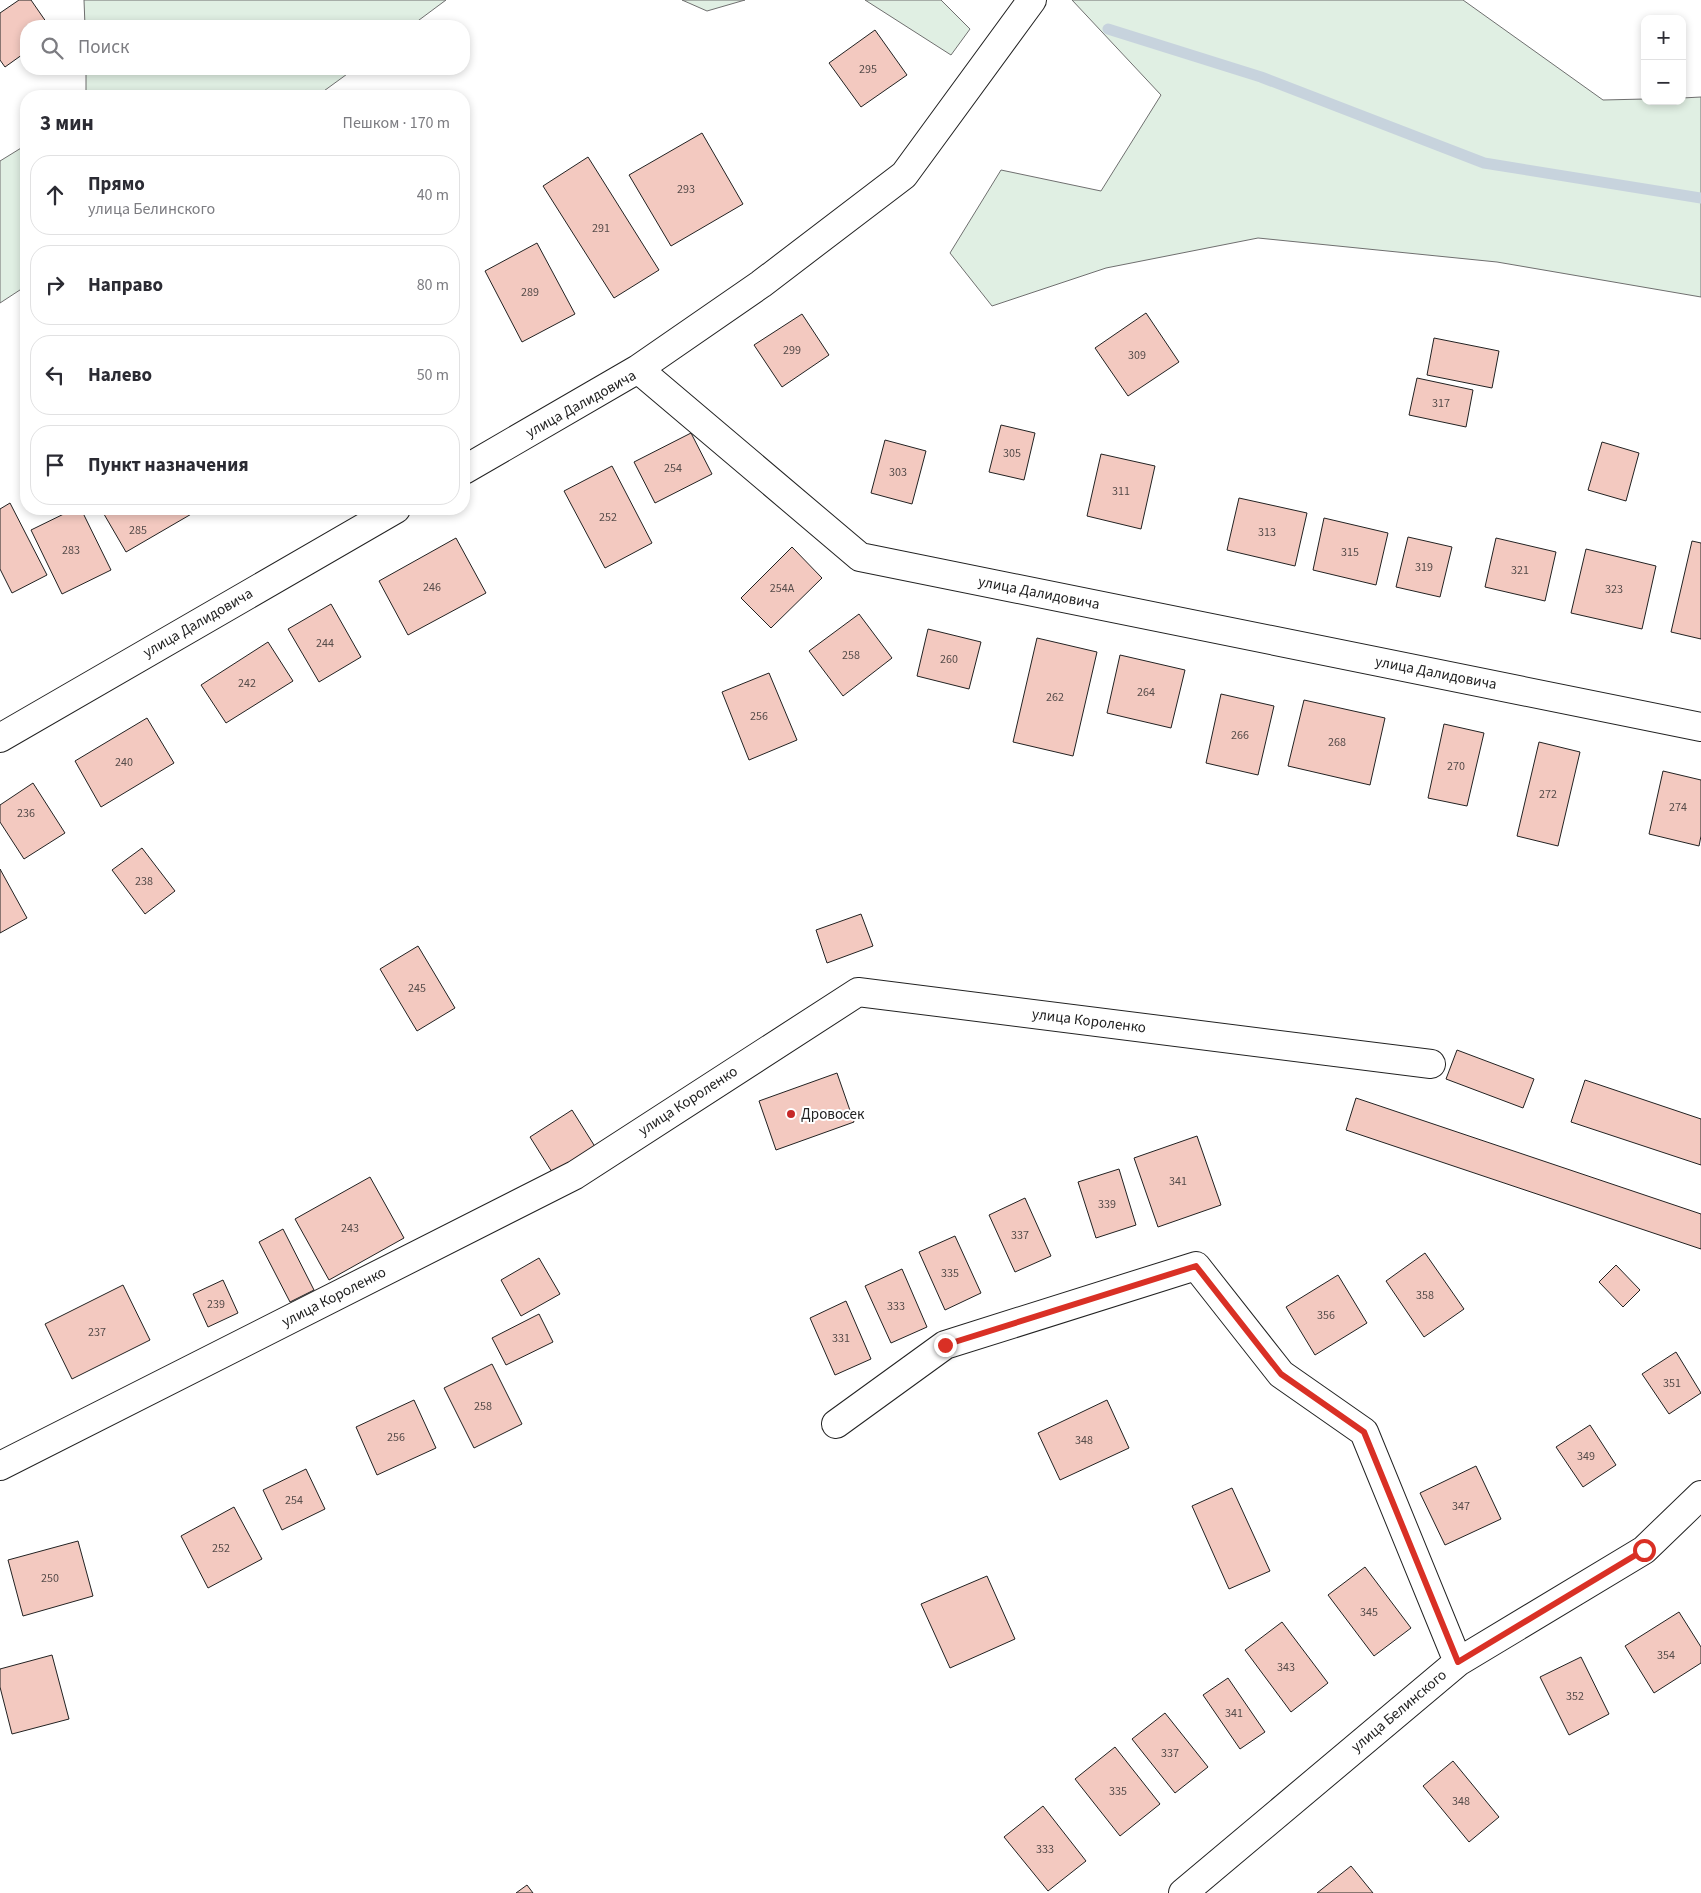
<!DOCTYPE html>
<html lang="ru">
<head>
<meta charset="utf-8">
<style>
	:root { --surface:#fff; --page:#f2f2f3; --text:#2b2b33; --muted:#7c7c81; --line:#e1e1e2 }
	body { margin:0; font-family:"Source Sans 3",sans-serif; background:var(--page); color:var(--text) }
	.controls { position:absolute; right:15px; top:15px; display:grid; overflow:hidden; border-radius:10px; box-shadow:0 2px 8px #0003 }
	.controls button { width:45px; height:45px; display:grid; place-items:center; padding:0; border:0; border-bottom:1px solid var(--line); background:var(--surface); color:var(--text); font:25px sans-serif }
	.stop { position:absolute; width:15px; height:15px; margin:-11px; border:4px solid #d93025; border-radius:50%; background:#fff }
	.stop.end { background:#d93025; border-color:#fff; box-shadow:0 1px 5px #0008 }
	.list { margin:0; padding:0; list-style:none }
	h2 { display:flex; justify-content:space-between; align-items:center; height:65px; margin:0; padding:0 20px; font-size:21px }
	h2 small { font-size:16px; font-weight:400; color:var(--muted) }
	.list li { display:grid; grid-template-columns:32px 1fr auto; gap:15px; align-items:center; box-sizing:border-box; height:80px; margin:0 10px 10px; padding:0 10px; border:1px solid var(--line); border-radius:20px }
	.list b { display:block; font-size:19px; white-space:nowrap }
	.list p { margin:0; font-size:16px; white-space:nowrap; color:var(--muted) }
	.list em { font-size:16px; font-style:normal; color:var(--muted) }
	.icon { flex:none; width:28px; height:28px; fill:none; stroke:currentColor; stroke-width:2; stroke-linecap:round; stroke-linejoin:round }
	.map { position:relative; flex:none; width:1701px; height:1893px; overflow:hidden }
	.search { position:absolute; background:var(--surface); box-shadow:0 2px 8px #0003; left:20px; top:20px; width:450px; height:55px; display:flex; align-items:center; gap:12px; box-sizing:border-box; padding:0 18px; border-radius:20px; color:var(--muted); font-size:19px }
	.panel { position:absolute; background:var(--surface); box-shadow:0 2px 8px #0003; left:20px; top:90px; width:450px; height:425px; border-radius:20px }
	.map>svg:first-child { display:block }
	.green { fill:#e0efe3; stroke:#6f6f6f }
	.lines { fill:none; stroke-linecap:round; stroke-linejoin:round }
	.stream { stroke:#c7d3dd; stroke-width:11 }
	.building { fill:#f3c9c0; stroke:#222 }
	.street-casing { stroke:#222; stroke-width:30 }
	.street { stroke:#fff; stroke-width:28 }
	.route { stroke:#d93025; stroke-width:6 }
	.poi-dot { fill:#c62828; stroke:#fff; stroke-width:2 }
	.labels { text-anchor:middle; dominant-baseline:central; stroke-width:4; stroke-linejoin:round; paint-order:stroke }
	.number-label { font-size:12px; fill:#564c4a }
	.street-label { font-size:15px; fill:#222; stroke:#fff }
	.poi-label { font-size:15px; fill:#222; stroke:#fff; text-anchor:start }
</style>
</head>
<body>
<div class="map">
<svg width="1701" height="1893" viewBox="0 0 1701 1893">
	<rect width="100%" height="100%" fill="#fff"/>
	<path class="green" d="M84,0H446L411,26H85Z
		M682,0H745L707,11Z
		M865,0H941L970,29L951,55Z
		M1072,0H1463L1603,100L1645,99V101H1682V98L1701,97V297L1497,262L1258,238L1106,268L992,306L950,253L1001,170L1101,191L1161,95Z
		M86,69H354L317,96H86Z
		M26,145V286L0,303V161Z"/>
	<g class="lines">
		<path class="stream" d="M1108,29L1261,77L1484,163L1701,198"/>
	</g>
	<path class="building" d="M19,0H31L49,26H26V52L5,67L0,60V13Z
		M875,30L907,75L861,107L829,63Z
		M702,133L743,204L671,246L629,175Z
		M588,157L659,270L614,298L543,186Z
		M537,243L575,314L522,342L485,271Z
		M1146,313L1179,362L1128,396L1095,348Z
		M802,314L829,355L782,387L754,345Z
		M1434,338L1499,351L1492,388L1427,375Z
		M1417,378L1473,390L1466,427L1409,415Z
		M1001,425L1035,433L1024,480L989,472Z
		M691,433L712,474L655,503L634,462Z
		M885,440L926,451L912,504L871,493Z
		M1602,442L1639,453L1626,501L1588,490Z
		M1101,454L1155,466L1141,529L1087,516Z
		M612,466L652,543L605,568L564,491Z
		M1239,498L1307,513L1295,566L1227,550Z
		M10,503L47,575L12,593L0,569V509Z
		M74,509H81L111,570L62,594L31,530Z
		M101,509H200L126,552Z
		M1324,518L1388,533L1376,585L1313,570Z
		M1408,537L1452,547L1440,597L1396,587Z
		M456,538L486,593L408,635L379,581Z
		M1496,538L1556,552L1545,601L1485,587Z
		M1692,541L1701,543V639L1671,632Z
		M792,547L822,578L771,628L741,598Z
		M1586,549L1656,566L1642,629L1571,613Z
		M331,604L361,657L319,682L288,629Z
		M859,614L892,658L843,696L809,651Z
		M928,629L981,642L969,689L917,676Z
		M1037,638L1097,652L1073,756L1013,742Z
		M268,642L293,681L226,723L201,685Z
		M1120,655L1185,670L1171,728L1107,713Z
		M769,673L797,740L749,760L722,692Z
		M1221,694L1274,706L1258,775L1206,763Z
		M1304,700L1385,718L1370,785L1288,766Z
		M147,718L174,763L101,807L75,761Z
		M1444,724L1484,733L1467,806L1428,798Z
		M1539,742L1580,752L1558,846L1517,836Z
		M1663,771L1701,780V836L1699,846L1649,834Z
		M33,783L65,833L24,859L0,822V805Z
		M142,848L175,891L145,914L112,870Z
		M0,869L27,918L0,933Z
		M861,914L873,946L827,963L816,930Z
		M418,946L455,1008L417,1031L380,969Z
		M1457,1050L1534,1079L1523,1108L1446,1079Z
		M837,1073L854,1122L776,1150L759,1101Z
		M1585,1080L1701,1119V1165L1571,1122Z
		M1356,1098L1701,1214V1249L1346,1130Z
		M572,1110L599,1153L557,1180L530,1137Z
		M1197,1136L1221,1205L1158,1227L1134,1158Z
		M1119,1169L1136,1225L1096,1238L1078,1182Z
		M370,1177L404,1238L329,1280L295,1219Z
		M1025,1198L1051,1256L1015,1272L989,1215Z
		M283,1229L314,1290L290,1302L259,1242Z
		M955,1236L981,1293L945,1310L919,1252Z
		M1425,1253L1464,1309L1424,1337L1386,1281Z
		M539,1258L560,1294L521,1316L501,1280Z
		M1616,1265L1640,1290L1623,1307L1599,1282Z
		M902,1269L927,1327L891,1343L865,1286Z
		M1338,1275L1367,1323L1315,1355L1286,1307Z
		M223,1280L238,1313L208,1327L193,1294Z
		M123,1285L150,1340L72,1379L45,1324Z
		M846,1301L871,1359L835,1375L810,1318Z
		M539,1314L553,1342L506,1365L492,1338Z
		M1676,1352L1701,1393L1669,1414L1642,1374Z
		M492,1364L522,1424L474,1448L444,1388Z
		M414,1400L436,1448L377,1475L356,1427Z
		M1107,1400L1129,1448L1060,1480L1038,1433Z
		M1590,1425L1616,1465L1583,1487L1556,1447Z
		M1476,1466L1501,1519L1445,1545L1420,1493Z
		M306,1469L325,1509L282,1530L263,1490Z
		M1232,1488L1270,1571L1229,1589L1192,1506Z
		M234,1507L262,1559L208,1588L181,1536Z
		M78,1541L93,1596L23,1616L8,1560Z
		M1365,1567L1411,1628L1374,1656L1328,1595Z
		M987,1576L1015,1639L950,1668L921,1604Z
		M1679,1612L1701,1647V1663L1654,1693L1625,1646Z
		M1282,1622L1328,1683L1291,1712L1245,1650Z
		M52,1655L69,1719L12,1734L0,1687V1669Z
		M1581,1657L1609,1714L1569,1735L1540,1677Z
		M1228,1678L1265,1732L1240,1749L1203,1695Z
		M1165,1713L1208,1767L1175,1793L1132,1739Z
		M1115,1747L1160,1804L1120,1836L1075,1779Z
		M1453,1761L1499,1817L1469,1842L1423,1786Z
		M1043,1806L1086,1861L1048,1891L1004,1837Z
		M1351,1866L1373,1893H1317Z
		M527,1885L533,1893H516Z"/>
	<g class="lines">
		<defs>
			<path id="street" d="M638,369L761,284L904,175L1032,0
				M464,470L638,369L860,557L1701,727
				M0,738L396,509
				M836,1424L945,1345L1196,1266L1281,1374L1364,1432L1458,1662
				M0,1466L575,1175L858,992L1431,1064
				M1183,1893L1458,1662L1644,1550L1701,1495"/>
		</defs>
		<use href="#street" class="street-casing"/>
		<use href="#street" class="street"/>
	</g>
	<g class="lines">
		<path class="route" d="M945,1345L1196,1266L1281,1374L1364,1432L1458,1662L1644,1550"/>
	</g>
	<circle class="poi-dot" cx="791" cy="1114" r="5"/>
	<g class="labels">
		<g class="number-label">
			<text x="868" y="69">295</text>
			<text x="686" y="189">293</text>
			<text x="601" y="228">291</text>
			<text x="530" y="292">289</text>
			<text x="792" y="350">299</text>
			<text x="1137" y="355">309</text>
			<text x="1441" y="403">317</text>
			<text x="1012" y="453">305</text>
			<text x="673" y="468">254</text>
			<text x="898" y="472">303</text>
			<text x="1121" y="491">311</text>
			<text x="608" y="517">252</text>
			<text x="138" y="530">285</text>
			<text x="1267" y="532">313</text>
			<text x="71" y="550">283</text>
			<text x="1350" y="552">315</text>
			<text x="1424" y="567">319</text>
			<text x="1520" y="570">321</text>
			<text x="432" y="587">246</text>
			<text x="782" y="588">254А</text>
			<text x="1614" y="589">323</text>
			<text x="325" y="643">244</text>
			<text x="851" y="655">258</text>
			<text x="949" y="659">260</text>
			<text x="247" y="683">242</text>
			<text x="1146" y="692">264</text>
			<text x="1055" y="697">262</text>
			<text x="759" y="716">256</text>
			<text x="1240" y="735">266</text>
			<text x="1337" y="742">268</text>
			<text x="124" y="762">240</text>
			<text x="1456" y="766">270</text>
			<text x="1548" y="794">272</text>
			<text x="1678" y="807">274</text>
			<text x="26" y="813">236</text>
			<text x="144" y="881">238</text>
			<text x="417" y="988">245</text>
			<text x="1178" y="1181">341</text>
			<text x="1107" y="1204">339</text>
			<text x="350" y="1228">243</text>
			<text x="1020" y="1235">337</text>
			<text x="950" y="1273">335</text>
			<text x="1425" y="1295">358</text>
			<text x="216" y="1304">239</text>
			<text x="896" y="1306">333</text>
			<text x="1326" y="1315">356</text>
			<text x="97" y="1332">237</text>
			<text x="841" y="1338">331</text>
			<text x="1672" y="1383">351</text>
			<text x="483" y="1406">258</text>
			<text x="396" y="1437">256</text>
			<text x="1084" y="1440">348</text>
			<text x="1586" y="1456">349</text>
			<text x="294" y="1500">254</text>
			<text x="1461" y="1506">347</text>
			<text x="221" y="1548">252</text>
			<text x="50" y="1578">250</text>
			<text x="1369" y="1612">345</text>
			<text x="1666" y="1655">354</text>
			<text x="1286" y="1667">343</text>
			<text x="1575" y="1696">352</text>
			<text x="1234" y="1713">341</text>
			<text x="1170" y="1753">337</text>
			<text x="1118" y="1791">335</text>
			<text x="1461" y="1801">348</text>
			<text x="1045" y="1849">333</text>
		</g>
		<g class="street-label">
			<text transform="translate(581 404) rotate(-29)">улица Далидовича</text>
			<text transform="translate(1039 593) rotate(11)">улица Далидовича</text>
			<text transform="translate(198 623) rotate(-30)">улица Далидовича</text>
			<text transform="translate(1436 673) rotate(11)">улица Далидовича</text>
			<text transform="translate(1089 1021) rotate(7)">улица Короленко</text>
			<text transform="translate(688 1101) rotate(-33)">улица Короленко</text>
			<text transform="translate(334 1297) rotate(-27)">улица Короленко</text>
			<text transform="translate(1399 1711) rotate(-40)">улица Белинского</text>
		</g>
		<g class="poi-label">
			<text x="801" y="1114">Дровосек</text>
		</g>
	</g>
</svg>
<div class="controls">
<button>+</button>
<button>−</button>
</div>
<div class="stop" style="left:1644px;top:1550px"></div>
<div class="stop end" style="left:945px;top:1345px"></div>
<div class="search"><svg class="icon" aria-label="search" viewBox="0 0 24 24"><circle cx="10" cy="10" r="6"/><path d="M15 15l6 6"/></svg>Поиск</div>
<section class="panel">
<h2>3 мин<small>Пешком · 170 m</small></h2>
<ul class="list">
<li><svg class="icon" aria-label="ahead" viewBox="0 0 24 24"><path d="M12 20V5M6 11l6-6 6 6"/></svg><div><b>Прямо</b><p>улица Белинского</p></div><em>40 m</em></li>
<li><svg class="icon" aria-label="right" viewBox="0 0 24 24"><path d="M7 20v-9h11M14 6l5 5-5 5"/></svg><div><b>Направо</b></div><em>80 m</em></li>
<li><svg class="icon" aria-label="left" viewBox="0 0 24 24"><path d="M17 20v-9H6M10 6l-5 5 5 5"/></svg><div><b>Налево</b></div><em>50 m</em></li>
<li><svg class="icon" aria-label="arrive" viewBox="0 0 24 24"><path d="M6 21V4h12l-3 4 3 4H6"/></svg><div><b>Пункт назначения</b></div></li>
</ul>
</section>
</div>
</body>
</html>
